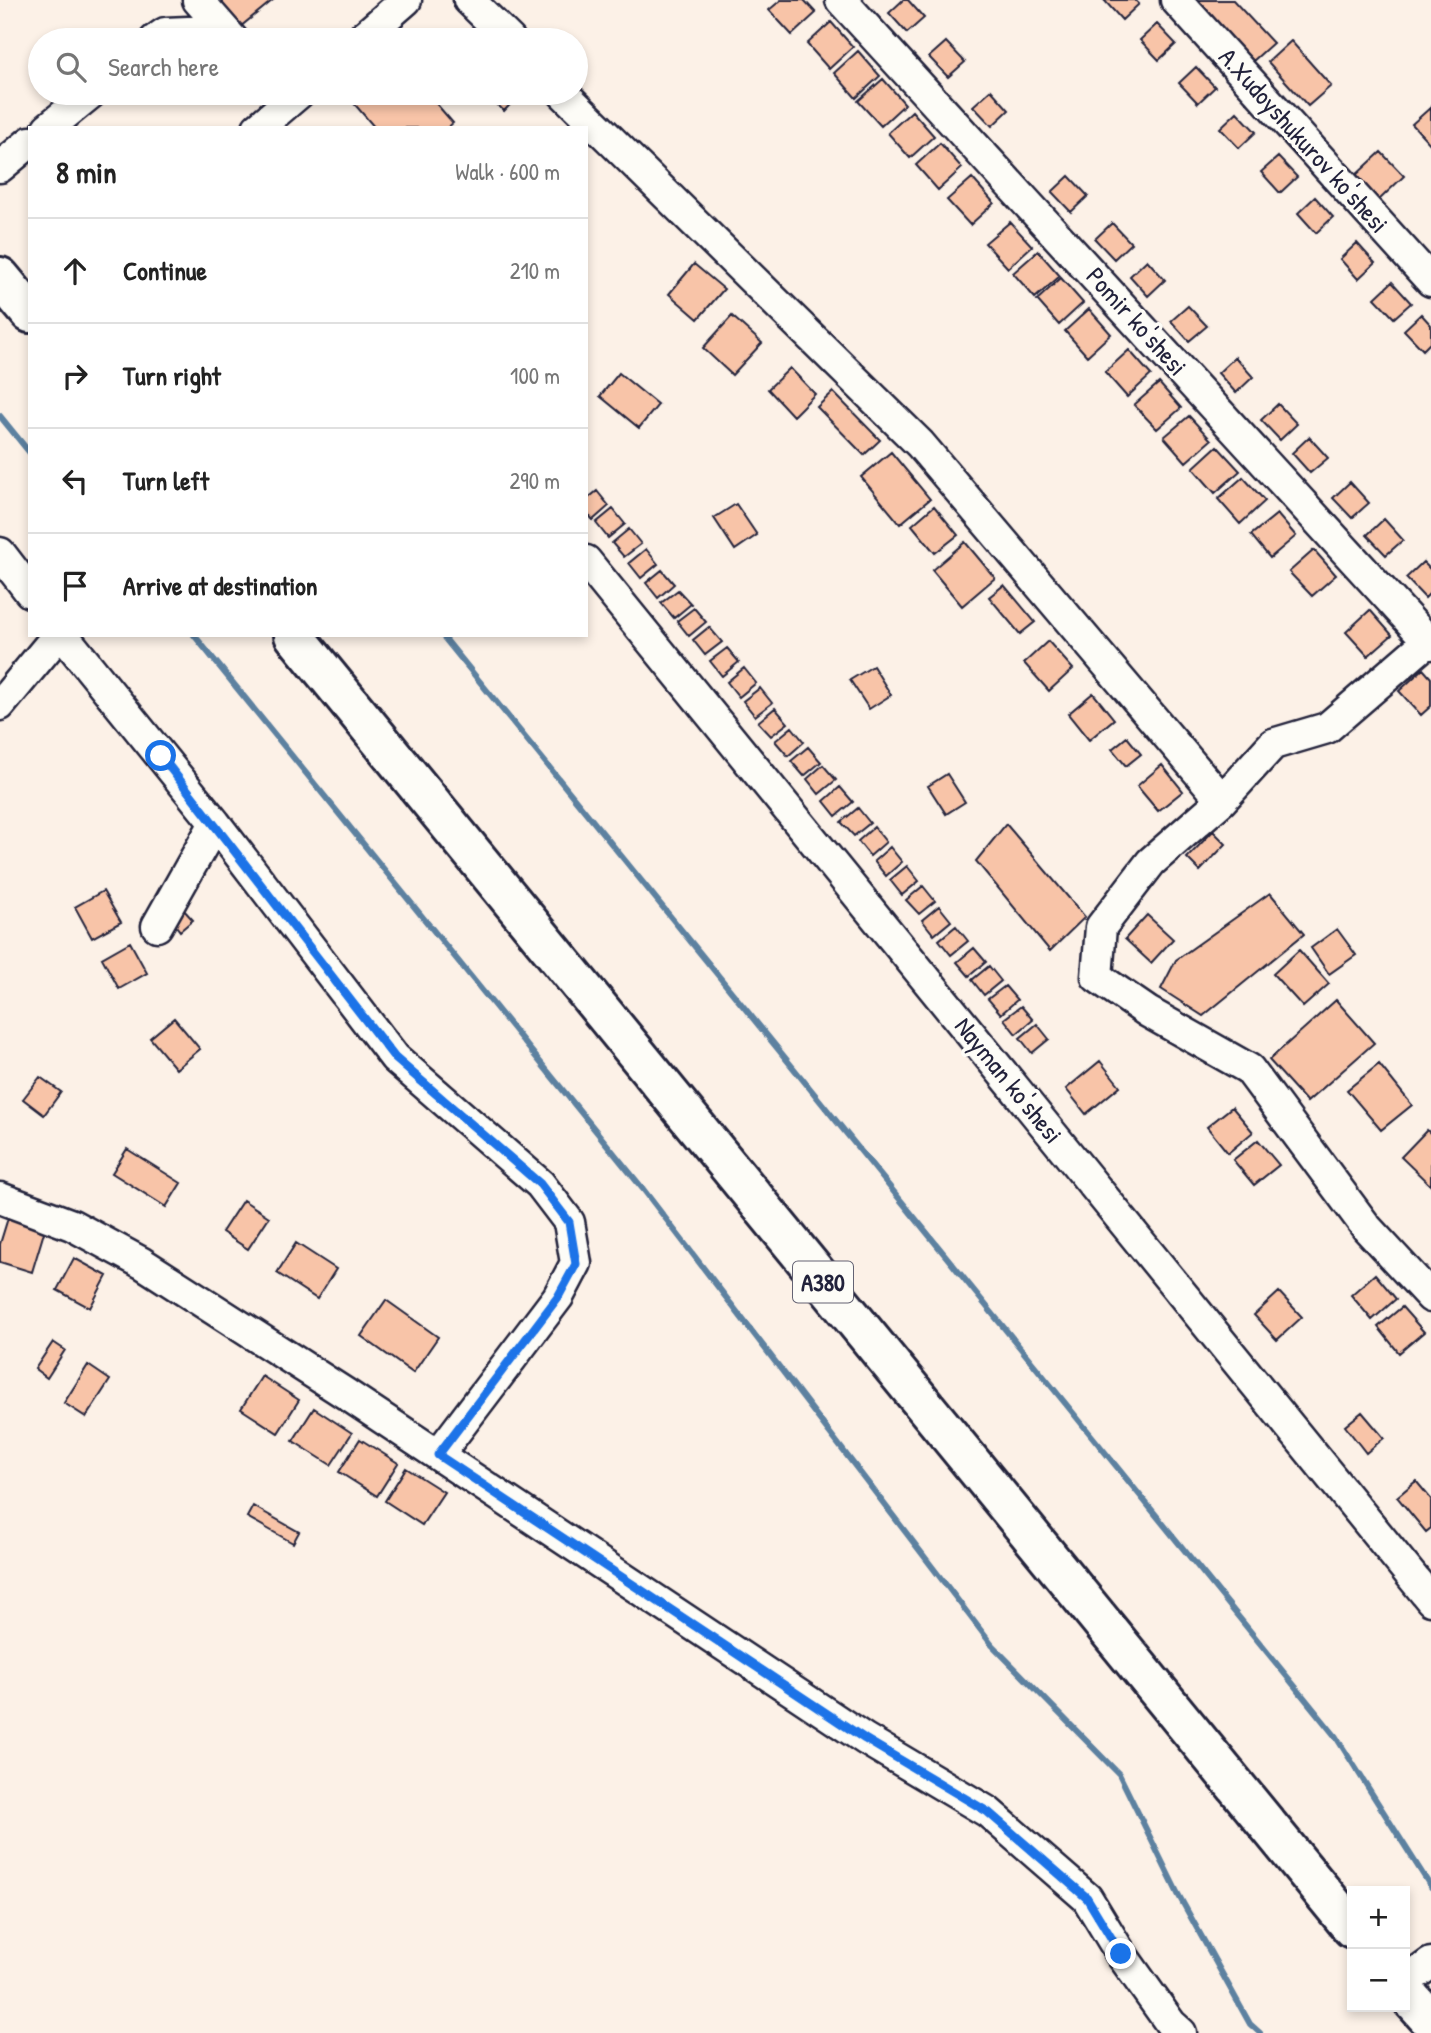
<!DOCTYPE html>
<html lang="en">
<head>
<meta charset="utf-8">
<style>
	:root { --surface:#fff; --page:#f6f6f6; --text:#222; --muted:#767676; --line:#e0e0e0 }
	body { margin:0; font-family:"Patrick Hand",sans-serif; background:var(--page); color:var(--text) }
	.controls { position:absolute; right:21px; bottom:21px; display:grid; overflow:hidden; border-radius:0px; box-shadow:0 4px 10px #0003 }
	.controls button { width:63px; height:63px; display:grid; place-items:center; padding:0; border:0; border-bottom:2px solid var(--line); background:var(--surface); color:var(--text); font:35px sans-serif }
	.stop { position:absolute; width:21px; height:21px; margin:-16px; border:5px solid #1a73e8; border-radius:50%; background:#fff }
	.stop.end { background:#1a73e8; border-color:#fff; box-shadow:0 2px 7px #0008 }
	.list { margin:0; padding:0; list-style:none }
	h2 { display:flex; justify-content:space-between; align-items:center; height:91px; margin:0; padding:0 28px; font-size:30px }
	h2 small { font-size:23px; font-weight:400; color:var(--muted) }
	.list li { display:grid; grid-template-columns:46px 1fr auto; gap:21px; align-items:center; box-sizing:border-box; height:105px; padding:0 28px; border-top:2px solid var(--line) }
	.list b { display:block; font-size:26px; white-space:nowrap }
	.list em { font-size:23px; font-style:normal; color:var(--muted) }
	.icon { flex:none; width:38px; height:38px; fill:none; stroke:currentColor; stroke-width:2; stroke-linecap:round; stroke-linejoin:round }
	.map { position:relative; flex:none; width:1431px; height:2033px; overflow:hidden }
	.search { position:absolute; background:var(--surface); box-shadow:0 4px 10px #0003; left:28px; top:28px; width:560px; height:77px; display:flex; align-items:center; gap:18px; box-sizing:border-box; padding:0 24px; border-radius:38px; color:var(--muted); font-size:26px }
	.panel { position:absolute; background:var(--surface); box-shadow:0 4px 10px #0003; left:28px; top:126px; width:560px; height:511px; border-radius:0px }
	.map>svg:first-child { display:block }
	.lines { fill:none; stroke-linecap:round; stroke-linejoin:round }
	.stream { stroke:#5d81a0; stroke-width:6 }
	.building { fill:#f8c4a8; stroke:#22223b; stroke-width:2 }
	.minor-casing { stroke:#22223b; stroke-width:35 }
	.highway-casing { stroke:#22223b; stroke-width:44 }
	.minor { stroke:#fdfcf7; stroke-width:30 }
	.highway { stroke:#fdfcf7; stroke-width:38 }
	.route { stroke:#1a73e8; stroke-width:9 }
	.labels { text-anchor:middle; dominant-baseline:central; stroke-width:7; stroke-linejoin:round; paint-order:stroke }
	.shield { fill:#fdfcf7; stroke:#646373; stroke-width:2 }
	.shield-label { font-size:24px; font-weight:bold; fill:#22223b }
	.street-label { font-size:26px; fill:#22223b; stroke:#fdfcf7 }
</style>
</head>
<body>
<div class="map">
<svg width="1431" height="2033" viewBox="0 0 1431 2033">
	<rect width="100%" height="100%" fill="#fcf1e7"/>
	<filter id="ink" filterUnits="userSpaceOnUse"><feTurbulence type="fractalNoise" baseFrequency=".0143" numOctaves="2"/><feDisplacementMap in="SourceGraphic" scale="14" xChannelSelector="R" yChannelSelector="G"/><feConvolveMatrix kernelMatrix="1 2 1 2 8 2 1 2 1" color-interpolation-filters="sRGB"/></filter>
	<g filter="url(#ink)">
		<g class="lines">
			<path class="stream" d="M0,416L30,453
				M194,635L643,1189L992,1645L1119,1774L1178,1894L1250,2024L1260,2033
				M442,635L1336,1737L1431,1887"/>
		</g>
		<path class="building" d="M219,0H273L240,27Z
			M781,0H804L816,13L792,35L769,10Z
			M903,0H908L924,18L907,33L889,13Z
			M1104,0H1135L1139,4L1122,20Z
			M1197,0H1233L1273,43L1253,61Z
			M831,22L853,47L829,69L807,44Z
			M1157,24L1176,44L1159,60L1140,40Z
			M1291,41L1331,86L1308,106L1268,62Z
			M946,42L965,62L948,77L929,57Z
			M858,51L880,76L856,98L834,73Z
			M1196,67L1215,87L1198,103L1179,83Z
			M883,79L905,104L881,126L858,101Z
			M991,90L1009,110L992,126L973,106Z
			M345,93H427L453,123L447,128H375Z
			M485,93H521L504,111Z
			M1431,107V145L1412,124Z
			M912,111L934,136L910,158L888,133Z
			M1237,112L1256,132L1239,148L1220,128Z
			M940,143L962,168L938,190L916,165Z
			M1381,152L1404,176L1378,201L1355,176Z
			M1278,157L1297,177L1280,193L1261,172Z
			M1069,176L1088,196L1071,212L1052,192Z
			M972,178L994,203L970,225L947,200Z
			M1315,197L1333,217L1316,233L1298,213Z
			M1010,222L1032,246L1008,268L985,243Z
			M1112,223L1131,243L1114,259L1095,239Z
			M1357,243L1375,263L1358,279L1340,259Z
			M1038,251L1060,276L1035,298L1013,273Z
			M1147,260L1165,280L1148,296L1130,276Z
			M694,264L724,289L698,319L669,294Z
			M1061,278L1083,303L1059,325L1037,300Z
			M1392,282L1411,303L1394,318L1375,298Z
			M1188,306L1207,326L1189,341L1171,321Z
			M1089,309L1111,334L1087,356L1065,331Z
			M1421,314L1431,325V342L1423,350L1404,330Z
			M732,316L762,343L732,375L703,348Z
			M1129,350L1151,375L1127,397L1105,372Z
			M1235,357L1253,377L1236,393L1218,373Z
			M790,368L815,394L793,416L768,389Z
			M619,373L658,405L639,428L600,396Z
			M1159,383L1181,408L1157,429L1134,405Z
			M833,392L880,440L864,455L817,407Z
			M1278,404L1297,424L1280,440L1261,420Z
			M1189,416L1211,440L1186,462L1164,437Z
			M1309,437L1328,458L1310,473L1292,453Z
			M1217,446L1240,471L1215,493L1193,468Z
			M891,452L930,499L900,524L861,477Z
			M1243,477L1265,501L1240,524L1218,499Z
			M1350,482L1369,503L1352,518L1333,498Z
			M597,491L609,506L593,520L586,512V500Z
			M736,504L757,535L735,550L714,518Z
			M934,506L958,535L935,553L912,525Z
			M613,509L625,524L608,538L596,523Z
			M1277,514L1296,536L1270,558L1251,535Z
			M1384,519L1403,540L1386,555L1367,535Z
			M629,529L641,544L624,557L612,543Z
			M965,542L995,578L962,606L932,570Z
			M646,549L658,564L641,578L629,563Z
			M1314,550L1336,575L1312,596L1289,572Z
			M1423,562L1431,570V592L1425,598L1406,578Z
			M662,570L674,584L658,598L646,583Z
			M1004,585L1035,622L1020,634L989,597Z
			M678,590L691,604L674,618L661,603Z
			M694,608L706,622L689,636L677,621Z
			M1370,610L1392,635L1368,656L1346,632Z
			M709,627L722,642L705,655L693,640Z
			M1048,641L1073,669L1049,691L1024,663Z
			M727,648L739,662L722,676L710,661Z
			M873,666L891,695L869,709L850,680Z
			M744,668L756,683L739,697L727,682Z
			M1423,669L1431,678V706L1421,715L1399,691Z
			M760,688L772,703L755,716L743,701Z
			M1093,693L1114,719L1089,740L1068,714Z
			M775,708L788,723L771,736L758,722Z
			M792,727L804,742L788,756L775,741Z
			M1127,737L1141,754L1126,766L1112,749Z
			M808,747L821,762L804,776L791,761Z
			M823,765L836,780L819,794L807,779Z
			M1162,765L1183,791L1158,811L1137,786Z
			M947,774L965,802L946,814L928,786Z
			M840,787L853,802L836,816L824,801Z
			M858,808L870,823L854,836L841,822Z
			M1006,824L1085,917L1050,951L976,861Z
			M874,827L886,842L870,856L858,841Z
			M1213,831L1226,844L1200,871L1187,858Z
			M890,847L902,862L886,876L874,861Z
			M907,866L919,881L902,895L890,880Z
			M923,886L935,901L919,914L906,900Z
			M103,891L121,922L92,938L75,907Z
			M1270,893L1304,934L1203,1016L1161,989L1176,960Z
			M939,906L951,921L934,935L922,920Z
			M182,908L193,920L180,931L170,918Z
			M1147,915L1173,939L1151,963L1125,939Z
			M956,926L968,941L951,955L939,940Z
			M1337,929L1356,955L1329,974L1311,948Z
			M130,942L147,973L119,989L102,958Z
			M974,948L986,962L969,976L957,962Z
			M1299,950L1329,984L1303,1007L1273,974Z
			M989,966L1001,981L984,995L972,980Z
			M1005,986L1017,1000L1001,1014L988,999Z
			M1336,1000L1374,1043L1307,1102L1269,1060Z
			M1021,1006L1033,1020L1016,1034L1004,1019Z
			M174,1018L200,1049L176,1069L150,1038Z
			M1037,1024L1049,1039L1032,1053L1020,1038Z
			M1100,1061L1120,1086L1086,1114L1066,1089Z
			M1379,1064L1412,1105L1381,1130L1347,1090Z
			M40,1077L61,1092L44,1115L23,1099Z
			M1232,1107L1253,1132L1228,1153L1207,1127Z
			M1427,1130L1431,1134V1186L1401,1157Z
			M1258,1140L1279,1165L1254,1185L1233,1160Z
			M127,1149L181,1183L166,1207L112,1173Z
			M243,1200L269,1217L248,1249L222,1232Z
			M8,1218L45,1229L32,1272L0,1262V1244Z
			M296,1243L336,1269L317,1299L277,1273Z
			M74,1258L107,1276L90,1308L57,1290Z
			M1375,1274L1396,1299L1372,1320L1351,1295Z
			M1279,1292L1302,1317L1277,1340L1254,1315Z
			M386,1300L438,1337L413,1373L361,1336Z
			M1402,1307L1424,1332L1399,1353L1378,1327Z
			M53,1342L65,1350L47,1378L35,1369Z
			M88,1365L110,1380L86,1417L64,1403Z
			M262,1376L299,1400L278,1433L241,1409Z
			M314,1408L352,1433L331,1465L293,1441Z
			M1362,1412L1384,1438L1366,1453L1345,1426Z
			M360,1439L398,1463L377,1496L339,1472Z
			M406,1468L444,1492L422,1525L385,1501Z
			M1416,1481L1431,1499V1528L1426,1532L1397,1497Z
			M253,1506L299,1532L293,1543L247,1517Z"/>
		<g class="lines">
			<defs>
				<path id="minor" d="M198,0L233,40
					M469,0L510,40
					M841,0L1431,644
					M1176,0L1431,281
					M155,40L165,33L211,31L226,32
					M360,40L406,0
					M563,93L920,444L1222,800
					M48,128L91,93
					M258,128L299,93
					M0,167L30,142
					M0,553L30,592
					M586,561L1431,1600
					M63,635L215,823L395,1058L540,1184L569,1222L576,1263L558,1297L438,1455
					M1428,641L1327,728L1273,744L1222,800L1151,862L1101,927L1097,977L1148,1012L1249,1069L1367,1228L1431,1297
					M0,705L58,635
					M157,926L215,823
					M0,1198L72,1225L142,1263L346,1394L865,1739L988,1812L1087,1898L1121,1954L1171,2024L1181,2033
					M1405,1982L1431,1963"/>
				<path id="highway" d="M0,277L30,313
					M294,635L1352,1928
					M1405,1992L1431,2021"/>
			</defs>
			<use href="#minor" class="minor-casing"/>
			<use href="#highway" class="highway-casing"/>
			<use href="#minor" class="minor"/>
			<use href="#highway" class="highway"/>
		</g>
	</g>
	<g class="lines" filter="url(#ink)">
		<path class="route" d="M161,756L395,1058L540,1184L569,1222L576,1264L558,1297L438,1455L865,1739L988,1812L1087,1898L1121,1954"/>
	</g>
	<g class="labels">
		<rect class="shield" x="793" y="1261.5" width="60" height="41" rx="5"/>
		<g class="shield-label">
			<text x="823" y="1282">A380</text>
		</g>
		<g class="street-label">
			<text transform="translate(1304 140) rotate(48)">A.Xudoyshukurov ko'shesi</text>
			<text transform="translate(1137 321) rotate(48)">Pomir ko'shesi</text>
			<text transform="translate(1009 1080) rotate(51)">Nayman ko'shesi</text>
		</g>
	</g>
</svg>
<div class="controls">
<button>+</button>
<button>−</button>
</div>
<div class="stop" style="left:161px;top:756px"></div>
<div class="stop end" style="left:1121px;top:1954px"></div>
<div class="search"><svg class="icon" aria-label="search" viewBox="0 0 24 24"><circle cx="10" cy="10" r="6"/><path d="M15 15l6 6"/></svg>Search here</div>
<section class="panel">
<h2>8 min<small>Walk · 600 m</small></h2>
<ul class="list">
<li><svg class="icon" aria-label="ahead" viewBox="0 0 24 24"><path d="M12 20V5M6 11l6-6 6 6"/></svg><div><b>Continue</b></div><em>210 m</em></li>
<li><svg class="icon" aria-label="right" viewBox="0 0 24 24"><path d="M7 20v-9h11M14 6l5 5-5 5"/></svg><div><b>Turn right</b></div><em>100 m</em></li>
<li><svg class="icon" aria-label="left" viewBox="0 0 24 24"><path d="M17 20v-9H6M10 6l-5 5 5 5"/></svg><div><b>Turn left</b></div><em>290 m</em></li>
<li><svg class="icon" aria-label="arrive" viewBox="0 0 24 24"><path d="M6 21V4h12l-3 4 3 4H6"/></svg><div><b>Arrive at destination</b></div></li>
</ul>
</section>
</div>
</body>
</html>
